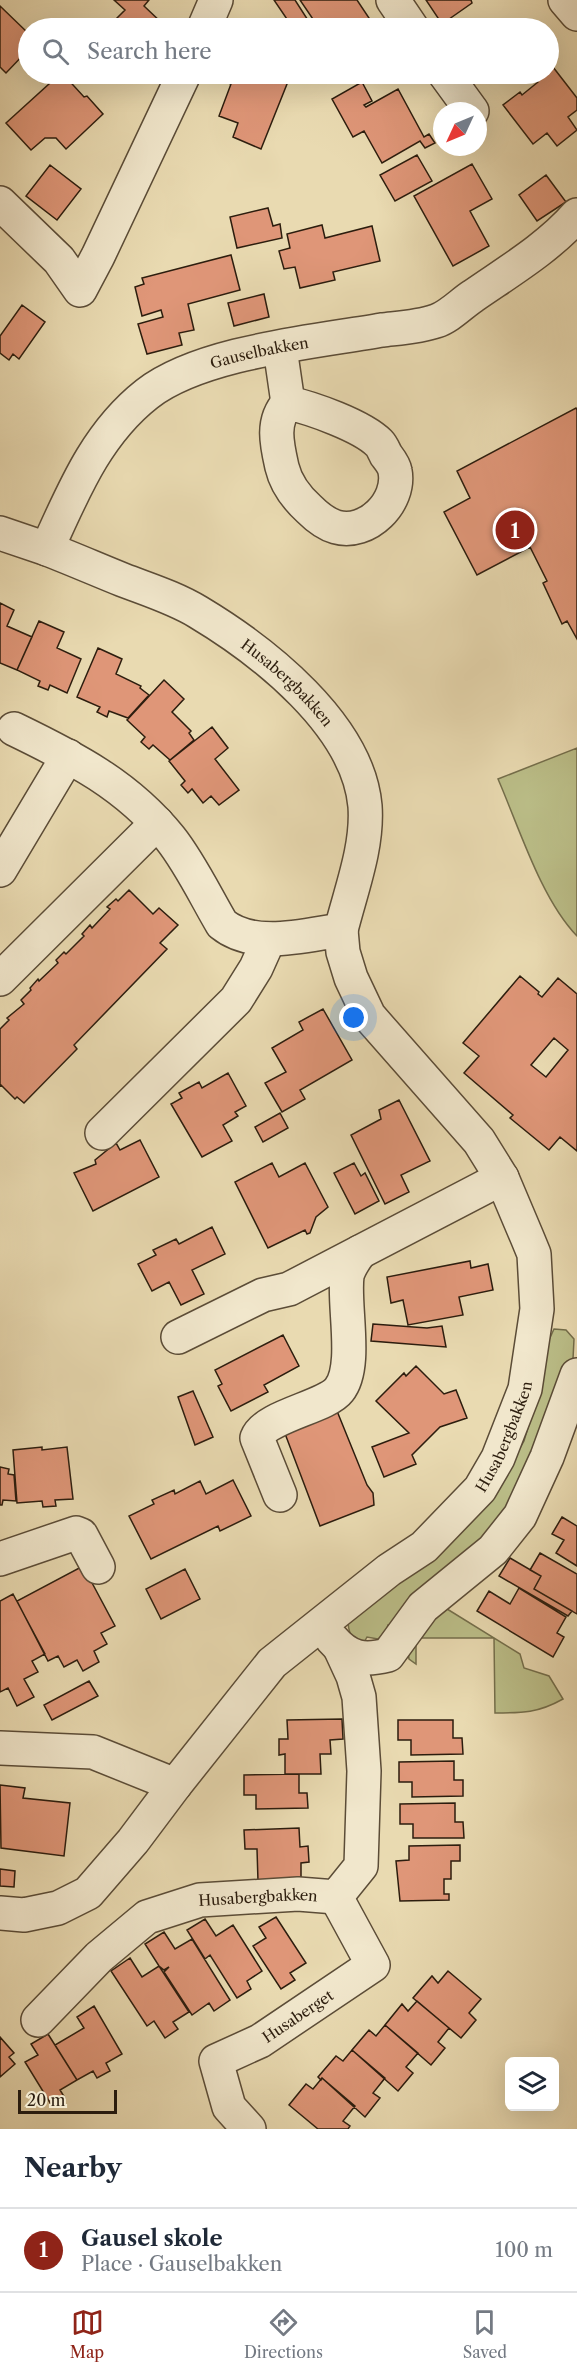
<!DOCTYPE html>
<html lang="en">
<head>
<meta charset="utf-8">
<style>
	:root { --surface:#fff; --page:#f2f2f3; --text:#1f2937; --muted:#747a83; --line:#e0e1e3; --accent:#8f2418 }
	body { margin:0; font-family:"Libre Caslon Text",serif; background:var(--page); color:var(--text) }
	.controls { position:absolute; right:18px; bottom:18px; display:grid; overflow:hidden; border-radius:9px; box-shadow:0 6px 24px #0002 }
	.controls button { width:54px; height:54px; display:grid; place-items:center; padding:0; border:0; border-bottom:2px solid var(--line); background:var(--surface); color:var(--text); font:30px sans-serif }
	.compass { position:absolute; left:433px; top:102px; width:54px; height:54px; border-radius:50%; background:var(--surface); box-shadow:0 6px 24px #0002; rotate:226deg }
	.scale { position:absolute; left:18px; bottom:15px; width:99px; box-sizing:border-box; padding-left:6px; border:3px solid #2c1d0e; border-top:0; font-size:16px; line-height:21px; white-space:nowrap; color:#2c1d0e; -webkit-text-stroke:4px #f1e7cc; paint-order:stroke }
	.you { position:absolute; left:354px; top:1018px; width:21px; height:21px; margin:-15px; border:4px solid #fff; border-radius:50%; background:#1a73e8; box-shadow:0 0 0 9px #1a73e833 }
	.badge { display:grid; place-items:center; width:39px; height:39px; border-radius:50%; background:var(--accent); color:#fff; font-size:20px; font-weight:700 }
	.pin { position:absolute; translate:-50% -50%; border:3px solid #fff; box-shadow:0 2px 6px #0006 }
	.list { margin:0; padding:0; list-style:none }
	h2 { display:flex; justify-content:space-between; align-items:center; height:78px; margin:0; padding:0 24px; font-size:26px }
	h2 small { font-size:20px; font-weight:400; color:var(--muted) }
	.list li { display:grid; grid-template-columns:39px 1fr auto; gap:18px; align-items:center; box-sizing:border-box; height:84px; padding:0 24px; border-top:2px solid var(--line) }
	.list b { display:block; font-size:22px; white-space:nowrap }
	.list p { margin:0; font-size:20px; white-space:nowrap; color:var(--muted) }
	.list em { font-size:20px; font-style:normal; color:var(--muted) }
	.icon { flex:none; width:33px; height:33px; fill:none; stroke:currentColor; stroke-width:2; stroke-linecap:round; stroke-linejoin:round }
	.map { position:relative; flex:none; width:577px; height:2129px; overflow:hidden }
	.search { position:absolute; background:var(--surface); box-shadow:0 6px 24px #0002; left:18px; right:18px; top:18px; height:66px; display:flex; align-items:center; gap:15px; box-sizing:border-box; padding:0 21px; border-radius:33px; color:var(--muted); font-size:22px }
	.sheet { height:162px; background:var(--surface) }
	nav { display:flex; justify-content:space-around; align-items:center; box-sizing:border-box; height:84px; border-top:2px solid var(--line); background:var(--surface); font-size:16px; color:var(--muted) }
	nav a { display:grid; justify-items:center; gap:3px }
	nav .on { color:var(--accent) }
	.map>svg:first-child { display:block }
	.green { fill:#bbbe88; stroke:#746e4b; stroke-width:1.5 }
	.building { fill:#df9678; stroke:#2c1d0e; stroke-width:1.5; fill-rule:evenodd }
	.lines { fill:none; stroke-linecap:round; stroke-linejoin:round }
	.minor-casing { stroke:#5b4c37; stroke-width:36 }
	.minor { stroke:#f1e7cc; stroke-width:33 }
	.labels { text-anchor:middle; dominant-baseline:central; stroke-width:4.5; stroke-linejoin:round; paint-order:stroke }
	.street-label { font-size:15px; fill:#2c1d0e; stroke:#f1e7cc }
</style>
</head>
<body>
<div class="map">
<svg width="577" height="2129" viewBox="0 0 577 2129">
	<rect width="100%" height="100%" fill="#e9dab1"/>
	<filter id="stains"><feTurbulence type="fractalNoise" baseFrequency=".00333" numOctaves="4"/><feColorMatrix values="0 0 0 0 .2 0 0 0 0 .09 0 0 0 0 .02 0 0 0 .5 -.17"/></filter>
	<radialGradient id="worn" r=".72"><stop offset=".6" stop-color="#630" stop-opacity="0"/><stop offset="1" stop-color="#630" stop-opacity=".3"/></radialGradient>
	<path class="green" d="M577,748V936C541,899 519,827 498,779Z
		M554,1329L566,1330L574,1339L573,1359L552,1422L505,1522L398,1629L388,1625L385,1635L378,1639L367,1637L362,1646C351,1638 348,1633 348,1619L494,1493L524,1441L542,1381L549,1340Z
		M439,1604L520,1654L524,1668L549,1676L563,1699C538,1713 523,1713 495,1713L494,1638H416V1664L409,1659C405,1638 425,1617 439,1604Z"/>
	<path class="building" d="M114,0H149L144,6L165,26L162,28H115L111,24L125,10Z
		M274,0H295L313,28H293Z
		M300,0H357L369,18L353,28H319Z
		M426,0H471L472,3L442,24Z
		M0,6L28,33V50L6,73L0,67Z
		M553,67L577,98V110L568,117L577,130L557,146L547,133L533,144L503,105L520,92L522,95L538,82L536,80L544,74H548V70Z
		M60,74H63L84,97L87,96L103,114L66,149L56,138H45L31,150L6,123Z
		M230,74H291L261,149L233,137L238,123L219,116L231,84L226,82Z
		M362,82L372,101L364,105L366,107L398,89L424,137L429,134L435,143L425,148L420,141L382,163L364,131L353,137L332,99Z
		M417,155L432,181L395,201L380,175Z
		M472,164L492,199L470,211L489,246L453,266L414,196Z
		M50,165L81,189L57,220L26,196Z
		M546,175L566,202L537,221L519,195Z
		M268,208L273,226L280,224L282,238L237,248L230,217Z
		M322,225L325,238L372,226L380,261L333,272L335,280L300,288L295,267L284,269L279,251L290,248L287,234Z
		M231,255L240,290L188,304L194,330L179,333L182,345L147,354L138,324L163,317L161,310L142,316L135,287L144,284L142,278Z
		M264,294L269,317L234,326L228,303Z
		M22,305L45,322L19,359L13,354L9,360L0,353V336Z
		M576,408L577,410V639L567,621L562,624L543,583L547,581L530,547L477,575L444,512L470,498L457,471Z
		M0,603L14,610L7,626L32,637L17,670L0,663Z
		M39,621L64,632L57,648L81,659L67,693L50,685L48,690L38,686L40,681L17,670Z
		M98,648L122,659L116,674L141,686L140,688L149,695L128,718L109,711L107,717L97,712L100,707L77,697Z
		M164,680L184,699L172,712L191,731L189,733L194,740L170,760L153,745L149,749L141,742L145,737L127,720Z
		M212,727L228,748L215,759L239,790L219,805L211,796L203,803L192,789L188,793L181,785L185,781L169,761Z
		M129,890L153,914L159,908L178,925L160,943L167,949L74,1045L77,1049L24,1103L17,1097L15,1099L1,1085L0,1086V1029L9,1020L7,1018L24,1004L21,1000L31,990L30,988L38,979L39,981L58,963L56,960L64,952L66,954L84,936L82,934L90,925L92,928L110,909L107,907L116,899L118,901Z
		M520,976L539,992L538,994L542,997L558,978L577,994V1151L560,1137L549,1150L510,1118L513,1115L464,1073L479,1056L463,1043ZM554,1038L568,1050L546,1077L531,1065Z
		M323,1009L352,1060L300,1090L305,1099L282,1112L265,1083L286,1072L272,1048L303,1030L299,1022Z
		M228,1073L246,1106L235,1112L238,1116L223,1125L232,1141L202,1157L171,1104L182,1098L179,1093L199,1082L202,1088Z
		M399,1100L430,1161L401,1175L409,1192L385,1204L351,1135L381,1119L379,1110Z
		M280,1113L288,1128L263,1142L255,1127Z
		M140,1140L159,1177L93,1211L74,1173L96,1164L95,1160L116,1143L120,1150Z
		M272,1163L279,1177L305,1163L328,1207L316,1217L310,1233L307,1234L305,1230L268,1248L235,1182Z
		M354,1163L361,1176L365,1173L379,1201L355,1214L334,1173Z
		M212,1227L225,1254L192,1270L204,1294L181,1305L169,1282L152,1291L138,1264L156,1255L153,1250L176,1239L179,1244Z
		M470,1261L471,1268L488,1264L493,1290L459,1297L463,1315L408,1325L403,1300L391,1303L387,1277Z
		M373,1324L427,1328L442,1326L446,1347L371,1341Z
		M283,1335L299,1366L264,1385L268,1392L231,1411L218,1386L222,1384L215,1370Z
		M416,1366L444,1394L456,1390L467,1418L440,1427L412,1455L416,1464L384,1477L372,1447L409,1433L376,1401L404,1373L406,1376Z
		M193,1391L213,1437L195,1445L178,1397Z
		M337,1411L367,1485L373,1493L374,1505L320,1526L284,1431Z
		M42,1447V1450L67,1447L73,1499L55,1500L56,1506L43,1507L42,1501L17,1503L13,1450Z
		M0,1467L9,1469L8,1474L14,1475L16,1501L3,1500L2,1505H0Z
		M233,1480L251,1516L220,1531L218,1526L151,1559L129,1516L154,1504L152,1500L174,1490L175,1494L200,1481L206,1494Z
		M562,1517L577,1526V1566L556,1553L564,1540L552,1534Z
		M540,1553L577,1574V1614L534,1589L541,1576L530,1570Z
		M510,1558L541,1576L534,1589L572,1611L568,1616L499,1576Z
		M83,1566L115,1626L101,1633L107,1644L94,1651L99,1662L83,1671L77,1660L64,1667L58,1656L48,1661L17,1601Z
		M185,1569L200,1599L161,1619L146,1589Z
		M519,1588L566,1617L557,1633L564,1637L553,1657L477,1611L489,1591L510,1604Z
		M13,1594L45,1654L32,1661L38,1672L24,1679L34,1697L17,1706L8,1688L0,1692V1601Z
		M89,1681L98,1696L52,1720L44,1705Z
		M342,1719L343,1739L330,1740L331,1754H320L321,1774H285V1754L279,1755V1739H288L287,1720Z
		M398,1720H453V1738H462L463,1754L411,1755V1740H398Z
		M454,1761V1780H463V1796L412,1797V1782H399V1762Z
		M299,1774V1793H307L308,1808L256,1809V1795H244V1775Z
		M0,1785L25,1788L23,1798L70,1803L64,1856L1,1848Z
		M455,1803V1822H463L464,1838H413V1824H400V1804Z
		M299,1828L300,1847L308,1846L309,1862L301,1863V1880L258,1881L257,1849H245L244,1830Z
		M460,1845V1861H451V1879H444V1894H449V1900L400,1901L396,1861L409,1860V1846Z
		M0,1869L15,1871L14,1887L0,1886Z
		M276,1917L306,1963L290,1973L295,1980L281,1989L253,1946L266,1938L259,1927Z
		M205,1919L216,1936L233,1925L262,1971L247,1981L251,1989L237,1998L210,1955L205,1959L187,1930Z
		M164,1932L175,1949L192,1939L230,2000L214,2011L209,2003L192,2015L164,1972L169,1967L164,1970L159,1966L145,1944Z
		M130,1958L142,1977L159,1966L189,2012L173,2022L178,2029L165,2038L154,2021L147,2026L111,1971Z
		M448,1971L481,1999L469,2013L476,2020L461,2038L413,1998L432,1976L438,1983Z
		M417,2001L449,2028L438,2042L445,2048L431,2065L385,2025L402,2004L408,2011Z
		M94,2006L122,2054L106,2063L110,2071L97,2078L93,2071L77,2080L55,2045L84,2028L77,2017Z
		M385,2025L418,2053L406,2067L413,2073L398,2091L352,2050L369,2030L376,2036Z
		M48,2034L77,2080L60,2090L65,2098L52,2106L25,2062L38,2055L31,2044Z
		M0,2037L14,2053L9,2057L15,2064L0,2077Z
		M352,2050L385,2078L373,2093L380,2098L365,2117L322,2078L321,2080L318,2077L336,2056L343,2061Z
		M322,2078L355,2106L343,2121L350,2126L348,2129H318L289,2105L306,2084L313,2089Z"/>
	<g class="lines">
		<defs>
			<g id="minor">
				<path d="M393,0L412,28"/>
				<path d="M565,0L577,14"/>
				<path d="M204,28L216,0"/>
				<path d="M445,74L472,111"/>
				<path d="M0,203L59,260L80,290L98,256L184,74"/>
				<path d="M280,348L288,403"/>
				<path d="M288,403C312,408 362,426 379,443C382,446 384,451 386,455C389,459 394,465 395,471C401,502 367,536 336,527C326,524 316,516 309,509C297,498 286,484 282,467C277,445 271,421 288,403Z"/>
				<path id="s1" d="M0,533L47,549C73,492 96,434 147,394C201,352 314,342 382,330C399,328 419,327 436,321C449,317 462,303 473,296C509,271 548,248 577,215"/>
				<path id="s2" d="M47,549C73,559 98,570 123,580C149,590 175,598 198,612C263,651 358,725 365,806C368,847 351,890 341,930"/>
				<path d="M0,870L68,756"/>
				<path d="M0,979L157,823"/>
				<path d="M102,1133L236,1000L256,968L269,939"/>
				<path d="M178,1337L263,1295L289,1289L502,1178"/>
				<path d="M280,1495L257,1438C265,1416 326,1407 339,1390C358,1367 343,1305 347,1276C349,1267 355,1259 360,1252"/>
				<path d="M0,1559L76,1533L81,1535L98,1567"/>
				<path d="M332,1639C349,1659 364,1661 388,1655L423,1607L493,1550L520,1516L547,1457L577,1375"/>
				<path d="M0,1748L93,1752L175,1785"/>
				<path id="s3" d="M0,1913L24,1915L58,1908L88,1893L133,1841L175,1785L272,1663L389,1570L424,1547L480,1489L498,1458L525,1389L537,1309L534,1254L527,1237L502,1178L479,1141L369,1016L351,978L343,952L341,930C305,935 254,950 222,924C206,897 190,863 170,838C127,785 74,758 14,729"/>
				<path id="s4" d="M38,2020L99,1957L147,1917L200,1900L298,1894L336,1897L361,1866L364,1771L359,1697L353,1676L341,1650"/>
				<path id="s5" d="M249,2129L229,2107L216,2061L260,2041L373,1965L336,1897"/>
			</g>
		</defs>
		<use href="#minor" class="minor-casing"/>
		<use href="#minor" class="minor"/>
	</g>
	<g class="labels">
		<g class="street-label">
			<text stroke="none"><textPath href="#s1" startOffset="357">Gauselbakken</textPath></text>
			<text stroke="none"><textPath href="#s2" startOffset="278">Husabergbakken</textPath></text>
			<text stroke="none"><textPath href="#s3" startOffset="717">Husabergbakken</textPath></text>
			<text stroke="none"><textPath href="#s4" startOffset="264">Husabergbakken</textPath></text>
			<text stroke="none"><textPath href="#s5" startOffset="171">Husaberget</textPath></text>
		</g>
	</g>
	<rect width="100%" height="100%" filter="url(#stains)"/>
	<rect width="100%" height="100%" fill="url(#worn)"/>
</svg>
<div class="controls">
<button><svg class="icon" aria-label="layers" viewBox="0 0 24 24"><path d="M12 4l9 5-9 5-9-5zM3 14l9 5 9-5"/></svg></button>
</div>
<svg class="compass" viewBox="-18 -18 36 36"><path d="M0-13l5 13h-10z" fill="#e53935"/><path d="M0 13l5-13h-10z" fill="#747a83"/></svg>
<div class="scale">20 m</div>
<div class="you"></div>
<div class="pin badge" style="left:515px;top:530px">1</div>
<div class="search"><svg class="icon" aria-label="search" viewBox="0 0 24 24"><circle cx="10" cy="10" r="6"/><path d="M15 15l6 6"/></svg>Search here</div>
</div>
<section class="sheet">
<h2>Nearby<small></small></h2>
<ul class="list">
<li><span class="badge">1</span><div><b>Gausel skole</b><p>Place · Gauselbakken</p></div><em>100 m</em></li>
</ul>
</section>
<nav>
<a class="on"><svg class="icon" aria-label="map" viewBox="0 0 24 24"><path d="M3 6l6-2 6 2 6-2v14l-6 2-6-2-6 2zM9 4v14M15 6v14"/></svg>Map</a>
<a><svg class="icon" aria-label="directions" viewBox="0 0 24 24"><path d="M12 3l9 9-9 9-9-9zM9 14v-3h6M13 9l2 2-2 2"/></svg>Directions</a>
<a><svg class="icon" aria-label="saved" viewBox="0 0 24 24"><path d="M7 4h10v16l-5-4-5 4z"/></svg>Saved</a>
</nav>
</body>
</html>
